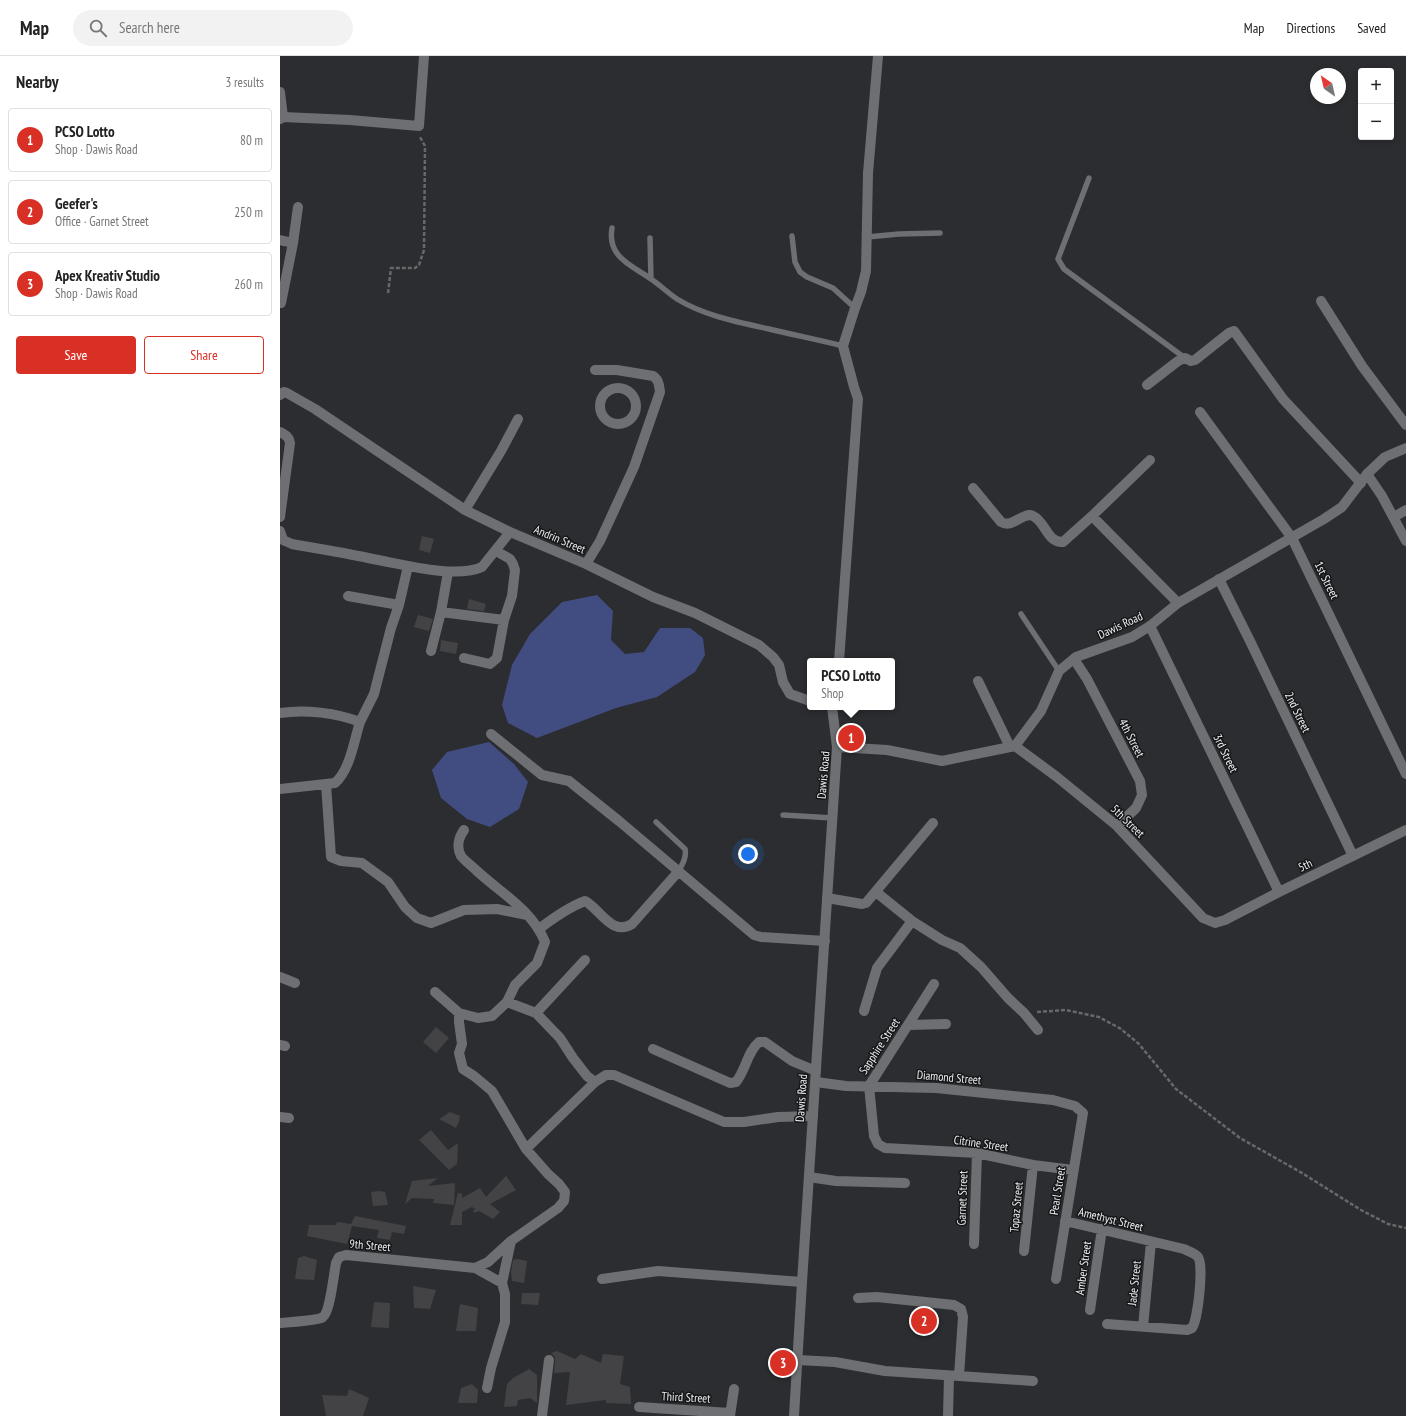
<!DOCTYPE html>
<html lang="en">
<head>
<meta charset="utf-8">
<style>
	:root { --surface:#fff; --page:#f2f2f2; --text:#222; --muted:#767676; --line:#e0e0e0; --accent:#d93025 }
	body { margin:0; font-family:"PT Sans Narrow",sans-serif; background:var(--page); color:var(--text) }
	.controls { position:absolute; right:12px; top:12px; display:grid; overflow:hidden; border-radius:4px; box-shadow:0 2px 6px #0003 }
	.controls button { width:36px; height:36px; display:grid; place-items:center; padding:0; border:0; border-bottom:1px solid var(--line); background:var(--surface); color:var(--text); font:20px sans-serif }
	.compass { position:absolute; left:1030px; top:12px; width:36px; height:36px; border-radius:50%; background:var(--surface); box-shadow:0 2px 6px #0003; rotate:326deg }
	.you { position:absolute; left:468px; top:798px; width:14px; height:14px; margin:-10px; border:3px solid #fff; border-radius:50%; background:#1a73e8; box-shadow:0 0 0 6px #1a73e833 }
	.badge { display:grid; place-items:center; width:26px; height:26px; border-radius:50%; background:var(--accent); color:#fff; font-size:13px; font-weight:700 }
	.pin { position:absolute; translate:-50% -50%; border:2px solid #fff; box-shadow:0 1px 4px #0006 }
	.popup { position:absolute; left:527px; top:602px; width:88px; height:52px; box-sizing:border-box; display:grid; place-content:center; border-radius:4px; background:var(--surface); filter:drop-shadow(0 1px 3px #0005); font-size:13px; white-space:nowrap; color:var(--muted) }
	.popup b { font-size:15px; color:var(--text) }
	.popup::after { content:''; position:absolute; left:50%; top:100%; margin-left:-8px; border:8px solid transparent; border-top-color:var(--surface) }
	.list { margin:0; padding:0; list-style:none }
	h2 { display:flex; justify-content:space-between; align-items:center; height:52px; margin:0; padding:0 16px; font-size:17px }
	h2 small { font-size:13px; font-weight:400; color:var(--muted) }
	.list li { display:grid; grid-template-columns:26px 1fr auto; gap:12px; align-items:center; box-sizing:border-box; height:64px; margin:0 8px 8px; padding:0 8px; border:1px solid var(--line); border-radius:4px }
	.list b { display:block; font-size:15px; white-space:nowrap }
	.list p { margin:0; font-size:13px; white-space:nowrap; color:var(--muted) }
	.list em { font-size:13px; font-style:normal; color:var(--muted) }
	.actions { display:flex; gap:8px; padding:12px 16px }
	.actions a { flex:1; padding:9px 0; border:1px solid var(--accent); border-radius:4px; text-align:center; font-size:14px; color:var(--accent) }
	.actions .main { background:var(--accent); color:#fff }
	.icon { flex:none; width:22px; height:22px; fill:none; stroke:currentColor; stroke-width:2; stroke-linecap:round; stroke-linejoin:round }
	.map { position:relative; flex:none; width:1126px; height:1360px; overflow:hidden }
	header { display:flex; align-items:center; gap:24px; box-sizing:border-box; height:56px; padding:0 20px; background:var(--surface); border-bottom:1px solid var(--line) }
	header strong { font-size:19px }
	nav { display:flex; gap:22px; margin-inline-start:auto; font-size:14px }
	.search { width:280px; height:36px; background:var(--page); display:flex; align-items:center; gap:10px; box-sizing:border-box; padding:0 14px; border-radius:22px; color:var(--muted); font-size:15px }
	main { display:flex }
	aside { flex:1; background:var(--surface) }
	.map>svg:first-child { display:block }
	.green { fill:#414d80 }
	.building { fill:#434346 }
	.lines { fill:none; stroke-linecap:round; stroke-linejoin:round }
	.path { stroke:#67686a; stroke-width:2.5; stroke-dasharray:4 2; stroke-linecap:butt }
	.lane { stroke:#6e6f72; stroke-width:5.5 }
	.street { stroke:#6e6f72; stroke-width:10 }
	.secondary { stroke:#6e6f72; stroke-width:10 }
	.labels { text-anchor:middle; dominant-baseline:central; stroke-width:3; stroke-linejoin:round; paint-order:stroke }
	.street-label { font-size:12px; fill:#eeeef0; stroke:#151617 }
</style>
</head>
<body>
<header>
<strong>Map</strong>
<div class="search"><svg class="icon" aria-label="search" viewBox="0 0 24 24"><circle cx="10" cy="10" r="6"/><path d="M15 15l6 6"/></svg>Search here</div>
<nav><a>Map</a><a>Directions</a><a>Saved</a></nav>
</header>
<main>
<aside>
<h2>Nearby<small>3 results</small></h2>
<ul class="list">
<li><span class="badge">1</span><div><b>PCSO Lotto</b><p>Shop · Dawis Road</p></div><em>80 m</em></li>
<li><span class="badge">2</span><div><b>Geefer's</b><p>Office · Garnet Street</p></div><em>250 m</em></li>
<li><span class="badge">3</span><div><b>Apex Kreativ Studio</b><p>Shop · Dawis Road</p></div><em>260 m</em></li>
</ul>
<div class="actions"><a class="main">Save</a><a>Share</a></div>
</aside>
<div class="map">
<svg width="1126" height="1360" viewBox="0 0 1126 1360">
	<rect width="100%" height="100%" fill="#2c2d30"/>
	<path class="green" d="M317,539L333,555L331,584L345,598L364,596L380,572H410L423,582L425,599L415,616L377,641L336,652L257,682L228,667L222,649L232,609L250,578L282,546Z
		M209,686L234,708L248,726L239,753L210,771L187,763L161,742L152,714L167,696Z"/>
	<path class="building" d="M142,480L154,483L150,497L139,494Z
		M189,543L206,548L204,555L187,553Z
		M138,559L153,563L149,575L134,571Z
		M161,584L178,587L176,598L160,595Z
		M156,971L169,982L156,997L143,986Z
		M170,1056L180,1060L179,1066L176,1072L159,1063Z
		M151,1074L168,1094L178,1087L177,1108L169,1114L139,1084Z
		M226,1120L236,1134L210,1148L220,1156L213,1163L199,1155L194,1157L193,1155L195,1153L192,1151L182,1156V1169H170L178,1137L182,1138V1142L200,1132L206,1141Z
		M158,1122L148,1130L175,1127L174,1149L153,1147L154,1143L132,1142L125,1148L132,1125Z
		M99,1135L105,1136L108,1149L93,1150L91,1136Z
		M75,1160L126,1170L124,1178L112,1176L110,1184L97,1182L99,1174L72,1170L67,1188L27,1180L29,1169H56L57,1166L71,1168Z
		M24,1200L37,1204L34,1224L15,1223L18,1202Z
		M238,1203L247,1205L244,1227L232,1225L231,1216L233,1204Z
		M133,1230L156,1234L150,1253L134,1252Z
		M242,1237H260L258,1249L241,1248Z
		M94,1246L110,1247L109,1272L91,1271Z
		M180,1248L198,1252L196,1275H176Z
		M277,1295L295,1303L301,1298L321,1307L323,1298L344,1300L340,1328L350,1331L351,1348L326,1347V1344L286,1349L290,1316L274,1317L275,1304V1301L271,1297Z
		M249,1313L257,1319V1347L250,1342L238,1344L237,1350L224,1351L227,1328L233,1322Z
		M192,1328L198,1334L197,1347H178L181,1332Z
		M69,1333L89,1342L83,1360H46L42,1339L67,1340Z"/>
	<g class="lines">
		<path class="path" d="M108,237L111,212H135L139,209L144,194L145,90L140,81
			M757,956L786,954L819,961L841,973L859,988L896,1033L960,1082L1022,1117L1081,1154L1108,1168L1126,1172"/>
		<path class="lane" d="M809,122L778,203L784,213L905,302
			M332,172C327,201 351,209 371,223C380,229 388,237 397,243C425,260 457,266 489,273C514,279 539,284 563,290
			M512,180L515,206L520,216L527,221L553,232L575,252
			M587,181L619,178L660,177
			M370,182L371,223
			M741,558L779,615
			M503,759L553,762
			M376,766L405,793C407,801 402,809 398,816"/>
		<path class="street" d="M0,36L3,61
			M0,63L3,61L70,64L139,70L144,0
			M0,184L13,187
			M1041,245L1082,310L1126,369
			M1,247L13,187L18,151
			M867,329L898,305L905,302L911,305L915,304L949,277L954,275L1003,343L1081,427
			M320 350a18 18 0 1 1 36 0a18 18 0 1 1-36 0Z
			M0,339L4,336L7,337L35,353L185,454L230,476
			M920,356L1012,482L1126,718
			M0,376C6,379 9,381 10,387L0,461
			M1087,418L1102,440L1126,485
			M693,432L721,466C733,473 743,455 753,460C766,466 767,487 783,486L812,460L870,404
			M185,454L221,395L238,363
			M812,460L898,547
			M1114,461L1126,454
			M0,475L3,484L12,488C39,493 66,497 93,503C121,508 176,523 202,511L230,476L306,508L373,541L415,557L479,589L493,601L499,609L503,626L510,638L530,645
			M306,508L320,485L354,411L380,336C379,329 379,324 373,320L337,314H315
			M939,523L970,585L1073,800
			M68,540L119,549
			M161,556L224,564
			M870,570L999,836
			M151,595L161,556L168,516
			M184,602L210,608L217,602L224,564L232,540L235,514L233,508L230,503L216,495
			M794,603L807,623L860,725L862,739L856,752L837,770
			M559,605L578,343L574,331L563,290L575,252L581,236L586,215L588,117L598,0
			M698,625L730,691
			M552,651L557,691
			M0,657C25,653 57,657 80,666C74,685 70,714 55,727L0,733
			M80,666L94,638L111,572L119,549L128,510
			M211,678L262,719L289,725L339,765L474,879L481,881L545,885
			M735,690L777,721L837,770L923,862L935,867L945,864L999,836L1126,774
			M46,728L51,801L61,805L82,807L108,826L125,851L137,862L151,867L184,854L217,853L247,859
			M596,836L632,865L662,884L680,892L701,911L728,942L744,957L758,974
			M547,842L582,848L586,847L653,767
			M259,873C272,863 289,851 305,845C319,852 332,881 352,868L398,816
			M0,921L15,927
			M654,928L589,1030L594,1080L598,1088L605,1092L697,1097L753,1109L793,1114
			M155,936L179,957L198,962L212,960L227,946L235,929L257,907L265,886C252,854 221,837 197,815C192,810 185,805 181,800C176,791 179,781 184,774
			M227,946L256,957L280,982L293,1002L307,1020L315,1026
			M584,955L597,912L632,865
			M179,957V966L182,988L179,997L183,1013L194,1020L212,1035L246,1093L268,1118L279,1128L285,1136L284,1145L278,1152L231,1185L208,1206L195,1212
			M256,957L305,904
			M629,969L666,968
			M0,989L5,990
			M373,993L450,1027L456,1026C466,1014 467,996 479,986H485L512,1005L536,1015
			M536,1026L566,1030L656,1032L773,1044L795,1050L803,1057L776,1223
			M0,1061L9,1062
			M246,1093L315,1026L326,1019H334L444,1066H464L498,1061L533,1060
			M529,1121L556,1125L625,1127
			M785,1165L904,1193C908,1195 915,1197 918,1201C924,1208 918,1264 912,1272L907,1274L827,1268
			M694,1188L697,1097
			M744,1195L753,1109
			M322,1223L378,1215L522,1226
			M578,1242L597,1241L674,1249L681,1253L683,1261L679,1320
			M810,1254L822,1173
			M0,1267C8,1266 38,1265 43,1261C50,1256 54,1217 56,1207L59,1201L66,1199L195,1212L222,1227
			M863,1271L871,1186
			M518,1304L555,1306L605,1315L753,1325
			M207,1332L211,1312L225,1266V1238L222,1227L231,1185
			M359,1351L450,1357
			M262,1360L269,1304
			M450,1360L454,1333
			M668,1360L669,1320"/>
		<path class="secondary" d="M514,1360L522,1226L557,691L607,694L662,705L735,690L761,655L779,615L796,601L852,581L870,570L898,547L1044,463L1062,451L1087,418L1105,401L1126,392"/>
	</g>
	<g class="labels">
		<g class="street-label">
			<text transform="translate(280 483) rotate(23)">Andrin Street</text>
			<text transform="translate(1047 524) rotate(64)">1st Street</text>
			<text transform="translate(840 569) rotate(-25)">Dawis Road</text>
			<text transform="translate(1018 656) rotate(64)">2nd Street</text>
			<text transform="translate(852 682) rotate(63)">4th Street</text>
			<text transform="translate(946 697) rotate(64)">3rd Street</text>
			<text transform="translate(543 719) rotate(-85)">Dawis Road</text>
			<text transform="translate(848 765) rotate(44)">5th Street</text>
			<text transform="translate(1025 809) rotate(-26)">5th</text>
			<text transform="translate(599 990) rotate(-57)">Sapphire Street</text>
			<text transform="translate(669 1021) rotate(5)">Diamond Street</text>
			<text transform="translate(521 1042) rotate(-86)">Dawis Road</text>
			<text transform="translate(701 1087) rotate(8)">Citrine Street</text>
			<text transform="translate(777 1135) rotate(-81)">Pearl Street</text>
			<text transform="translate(682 1142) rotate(-88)">Garnet Street</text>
			<text transform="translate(736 1151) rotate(-85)">Topaz Street</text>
			<text transform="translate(831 1163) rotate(14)">Amethyst Street</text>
			<text transform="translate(90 1189) rotate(5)">9th Street</text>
			<text transform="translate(803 1212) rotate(-82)">Amber Street</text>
			<text transform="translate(854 1227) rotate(-84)">Jade Street</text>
			<text transform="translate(406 1341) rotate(3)">Third Street</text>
		</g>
	</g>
</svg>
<div class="controls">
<button>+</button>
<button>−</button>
</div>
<svg class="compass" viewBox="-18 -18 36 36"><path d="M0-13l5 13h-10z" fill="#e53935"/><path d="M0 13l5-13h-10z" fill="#767676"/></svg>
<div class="you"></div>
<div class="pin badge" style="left:571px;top:682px">1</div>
<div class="popup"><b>PCSO Lotto</b>Shop</div>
<div class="pin badge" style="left:644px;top:1265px">2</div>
<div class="pin badge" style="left:503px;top:1307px">3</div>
</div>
</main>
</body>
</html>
